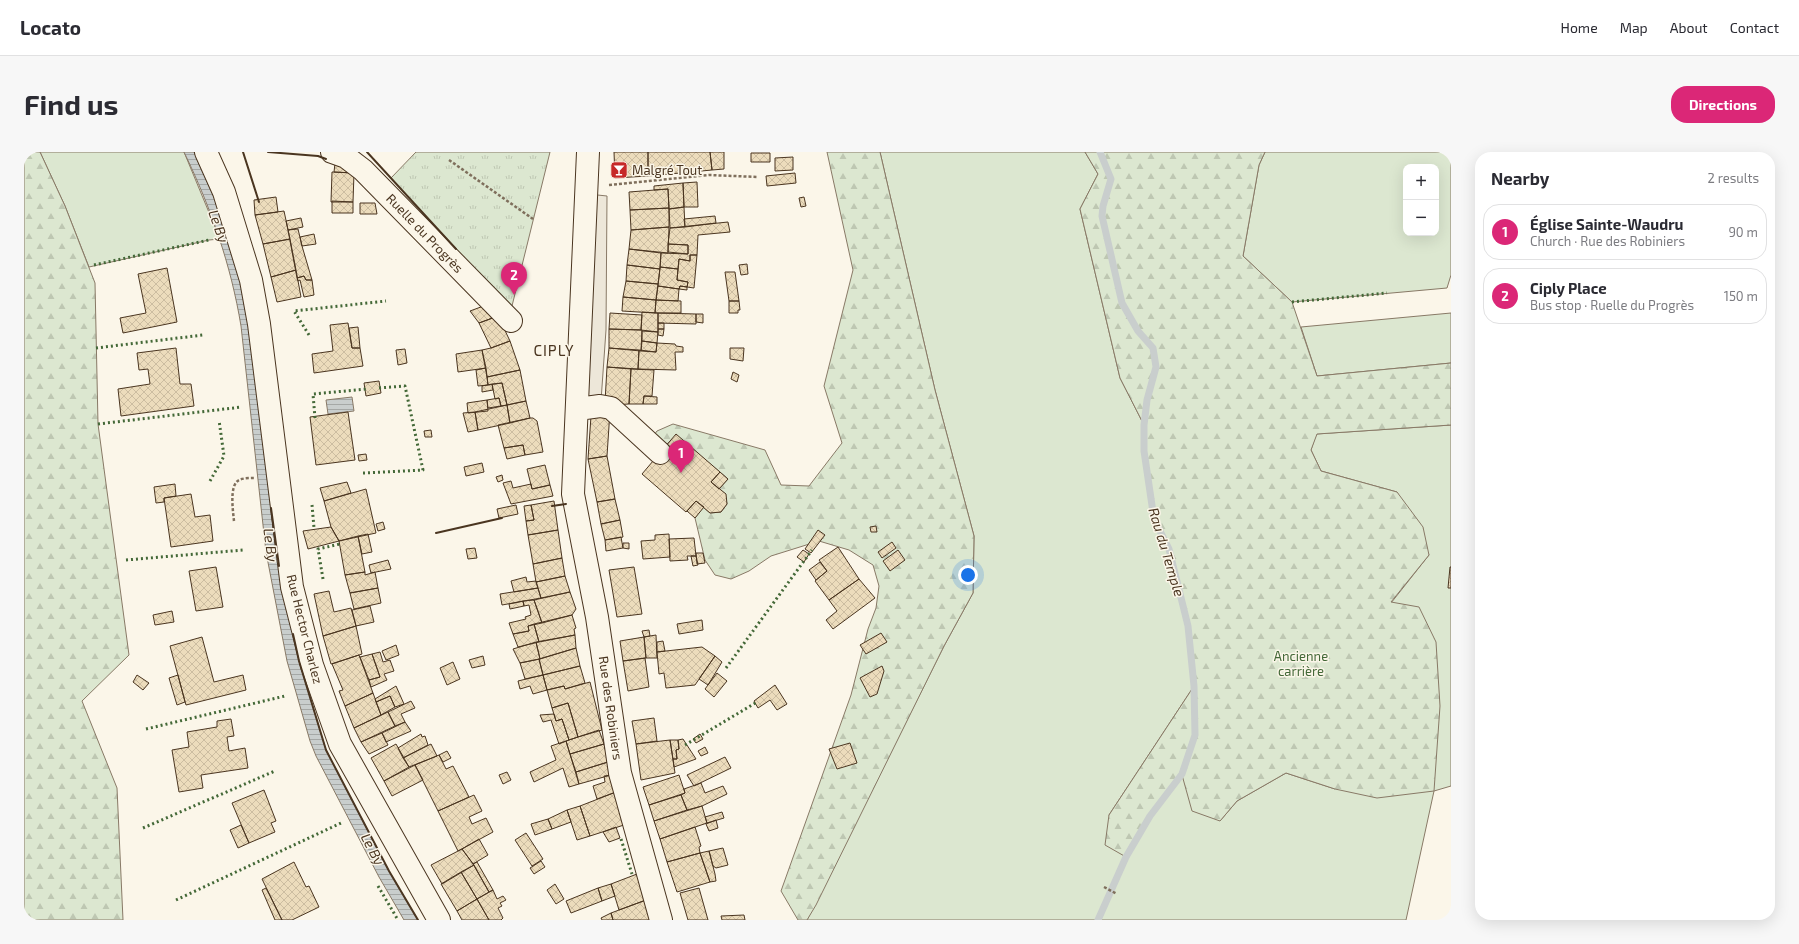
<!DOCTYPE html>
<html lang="en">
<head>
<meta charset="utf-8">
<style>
	:root { --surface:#fff; --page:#f7f7f7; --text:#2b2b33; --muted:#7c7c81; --line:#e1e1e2; --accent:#db2777 }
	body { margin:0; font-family:"Exo 2",sans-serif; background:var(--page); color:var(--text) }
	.controls { position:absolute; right:12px; top:12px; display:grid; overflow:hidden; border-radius:8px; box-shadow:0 4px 16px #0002 }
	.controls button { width:36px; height:36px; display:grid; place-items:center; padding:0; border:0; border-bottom:1px solid var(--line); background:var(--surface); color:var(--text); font:20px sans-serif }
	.you { position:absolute; left:944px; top:423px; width:14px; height:14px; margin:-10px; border:3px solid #fff; border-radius:50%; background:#1a73e8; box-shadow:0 0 0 6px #1a73e833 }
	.badge { display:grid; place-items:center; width:26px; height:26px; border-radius:50%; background:var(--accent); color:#fff; font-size:13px; font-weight:700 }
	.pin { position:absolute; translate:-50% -33px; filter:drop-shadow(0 1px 2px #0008) }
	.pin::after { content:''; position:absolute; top:21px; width:14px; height:12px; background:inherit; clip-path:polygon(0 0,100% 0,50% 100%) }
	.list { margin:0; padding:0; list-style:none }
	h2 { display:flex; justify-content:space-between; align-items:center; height:52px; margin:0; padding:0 16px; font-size:17px }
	h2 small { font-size:13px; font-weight:400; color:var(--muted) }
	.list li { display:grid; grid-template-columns:26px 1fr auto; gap:12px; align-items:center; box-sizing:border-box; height:56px; margin:0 8px 8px; padding:0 8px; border:1px solid var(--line); border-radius:16px }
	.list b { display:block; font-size:15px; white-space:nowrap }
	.list p { margin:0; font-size:13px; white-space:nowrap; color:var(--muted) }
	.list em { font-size:13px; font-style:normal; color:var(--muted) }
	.map { position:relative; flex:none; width:1427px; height:768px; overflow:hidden; border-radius:16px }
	header { display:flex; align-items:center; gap:24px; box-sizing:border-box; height:56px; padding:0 20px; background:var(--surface); border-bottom:1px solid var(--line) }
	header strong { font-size:19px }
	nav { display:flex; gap:22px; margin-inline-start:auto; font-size:14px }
	.intro { display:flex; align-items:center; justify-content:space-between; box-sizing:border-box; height:96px; padding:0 24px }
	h1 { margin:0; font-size:28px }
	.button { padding:10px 18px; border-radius:16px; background:var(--accent); color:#fff; font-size:14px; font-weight:700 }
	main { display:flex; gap:24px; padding:0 24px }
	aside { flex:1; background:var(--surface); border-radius:16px; box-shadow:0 4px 16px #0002 }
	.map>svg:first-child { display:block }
	.green { fill:#dce7d0; stroke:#887966; fill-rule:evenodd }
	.forest { fill:url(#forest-firs); stroke:#887966 }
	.park { fill:url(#park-tufts); stroke:#887966 }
	.parking { fill:#ede7d9; stroke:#887966 }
	.water { fill:url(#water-rules); stroke:#887966 }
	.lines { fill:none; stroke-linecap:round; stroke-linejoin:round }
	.stream { stroke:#c9cecd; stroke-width:7 }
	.building { fill:url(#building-cross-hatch); stroke:#4a3520 }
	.minor-casing { stroke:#4a3520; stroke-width:24 }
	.path { stroke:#7f6f5c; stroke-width:2.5; stroke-dasharray:3 2; stroke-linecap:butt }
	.minor { stroke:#fbf6e9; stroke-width:22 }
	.hedge { stroke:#436837; stroke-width:3; stroke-dasharray:2 3; stroke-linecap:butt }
	.wall { stroke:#4a3520; stroke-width:2 }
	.labels { text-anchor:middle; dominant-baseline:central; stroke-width:3; stroke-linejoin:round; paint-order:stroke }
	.poi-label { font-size:13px; fill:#4a3520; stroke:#fbf6e9; text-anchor:start }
	.street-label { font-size:13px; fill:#4a3520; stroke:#fbf6e9 }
	.park-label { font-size:13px; fill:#436837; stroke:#fbf6e9 }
	.water-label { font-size:14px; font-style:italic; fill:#4a3520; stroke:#fbf6e9 }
	.quarter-label { font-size:15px; letter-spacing:1px; fill:#4a3520; stroke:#fbf6e9 }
</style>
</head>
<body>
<header>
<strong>Locato</strong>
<nav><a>Home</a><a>Map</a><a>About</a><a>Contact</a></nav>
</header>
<div class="intro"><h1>Find us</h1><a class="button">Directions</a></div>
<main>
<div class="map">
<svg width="1427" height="768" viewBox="0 0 1427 768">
	<defs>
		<pattern id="forest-firs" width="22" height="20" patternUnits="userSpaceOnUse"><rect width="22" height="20" fill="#dce7d0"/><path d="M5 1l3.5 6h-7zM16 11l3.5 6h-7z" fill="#bec7b2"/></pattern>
		<pattern id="park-tufts" width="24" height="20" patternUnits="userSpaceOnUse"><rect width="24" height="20" fill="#dce7d0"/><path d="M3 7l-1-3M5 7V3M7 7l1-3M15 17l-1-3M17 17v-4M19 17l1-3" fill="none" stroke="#bec7b2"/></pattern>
		<pattern id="water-rules" width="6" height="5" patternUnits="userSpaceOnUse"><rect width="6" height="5" fill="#c9cecd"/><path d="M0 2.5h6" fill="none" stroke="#a5a8a6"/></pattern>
		<pattern id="building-cross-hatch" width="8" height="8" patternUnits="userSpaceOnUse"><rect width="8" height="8" fill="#ecdcbc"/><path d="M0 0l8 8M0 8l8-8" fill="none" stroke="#ccbda1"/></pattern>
	</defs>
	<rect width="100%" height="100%" fill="#fbf6e9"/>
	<path class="green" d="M16,0H160L196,87L185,88L65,115L41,54Z
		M856,0H1061L1074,22L1056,57L1096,226L1120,273V299L1131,368L1145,397L1164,474L1170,534L1085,663L1102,705L1126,664L1158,622L1196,669L1213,649L1262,621L1311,637L1367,451L1405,403L1373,340L1297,319L1287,298L1292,282L1427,273V634L1410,639L1382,768H783L920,494L949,441L950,384L911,238Z
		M1241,0H1427V123L1423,136L1268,150L1219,104L1235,13ZM1382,15H1412V81H1382Z
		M1427,161V211L1293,224L1277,175Z"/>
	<path class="forest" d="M0,0H16L41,54L71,131L74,272L105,503L58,549L93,636L99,768H0Z
		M803,0H856L911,238L950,384L949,441L920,494L792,753L783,768H774L757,739L827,543L844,477L852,456L855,434L849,413L825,398L795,389L747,404L725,419L707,427L691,423L681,408L671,366L679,355L686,361L697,360L703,352L701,342L695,337L704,327L652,283L638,297L627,287L633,279L649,272L741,298L757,333L785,334L818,291L800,234L829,118Z
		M1061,0H1241L1235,13L1219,104L1268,150L1293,224L1427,211V273L1293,282L1287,298L1297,319L1373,340L1399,375L1405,403L1367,450L1395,455L1412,490L1416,554L1410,639L1353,646L1311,637L1262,621L1213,649L1196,669L1168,659L1158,623L1126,664L1102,705L1081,693L1085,663L1170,534L1164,474L1145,397L1131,368L1120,299V273L1096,226L1056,57L1074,22Z"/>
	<path class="park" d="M392,0H526L487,158L367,26Z"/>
	<path class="parking" d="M564,42L583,44L582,178L577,249L554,248Z"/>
	<path class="water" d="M160,0H170L202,72L221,139L252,399L275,509L302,598L365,719L394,768H380L355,725L292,604L286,589L263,509L242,400L217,174C207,113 187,56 160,0Z
		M328,245L330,259L304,262L302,248Z"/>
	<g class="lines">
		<path class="stream" d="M1074,768L1102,705L1126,664L1158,622L1171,583L1170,534L1164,474L1145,397L1130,367L1120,299V273L1123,248L1132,215L1129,196L1114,179L1098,151L1078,64L1079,54L1087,27L1076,0"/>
	</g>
	<path class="building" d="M590,0H624V24L591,26Z
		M624,0H686L688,18L624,24Z
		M686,0H700V17L688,18Z
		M727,1H746V10H727Z
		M312,3L330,21L310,20Z
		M769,5V18L751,19V6Z
		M308,20L330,21L329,50H307Z
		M771,21L772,31L743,34L742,24Z
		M673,30L674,55H660L659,31Z
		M659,31L660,55L645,57L644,37L630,38V34Z
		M644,37L645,56L606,58L605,40Z
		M252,45L254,60L231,63L230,48Z
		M780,45L782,54L777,55L775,46Z
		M308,49L329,50V61H308Z
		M336,51H351L353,62H336Z
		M660,55L661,75L646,76L645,57Z
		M645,56V75L607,78L606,58Z
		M260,59L266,87L239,92L231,63Z
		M691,64L692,71L661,75L660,67Z
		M277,66L279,75L264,78L262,69Z
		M704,70L706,80L674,83L673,103H666V109L655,107L654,117L636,115L637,101L664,102V93L644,92L646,76Z
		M645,75L644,101L605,97L607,78Z
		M274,77L278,94L288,128H282L280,124L273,126L264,78Z
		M290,82L292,92L278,94L276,85Z
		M266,87L272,118L247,125L239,92Z
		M644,92L664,93V102L644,100Z
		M605,97L637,101L636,117L603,113Z
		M666,103H673L670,136L663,135L664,130L653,128L655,107L666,109Z
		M723,112L724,122L717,123L715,113Z
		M603,113L636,117L634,132L602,129Z
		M636,115L654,117L653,128L664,130L663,135L656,134L655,137L634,134Z
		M143,116L153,170L99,181L96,166L122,161L114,122Z
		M272,118L277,145L253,150L247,125Z
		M701,120H711L715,149H705Z
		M280,124L282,128H288L290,143L280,145L276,128L274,129L273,126Z
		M602,129L634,132L632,148L599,145Z
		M634,134L655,137L654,149L632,148Z
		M656,134L663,135V138L655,137Z
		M599,145L632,148L631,161L598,159Z
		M632,148L657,149V161H631Z
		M705,149H715L716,158H714V161H705Z
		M465,152L474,164L455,171L446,159Z
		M618,160L634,161V180L617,178Z
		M586,161L618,163L617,178L585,177Z
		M634,161L672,162V172L634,171Z
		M672,162H679V171L672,170Z
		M474,164L486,189L467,196L455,171Z
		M324,171L328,196H336L339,214L290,221L288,202L309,199L306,173Z
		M634,171H640V177H634Z
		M334,175L336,196H328L325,176Z
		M585,177L618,178L617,199L585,196Z
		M634,177H640L639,184L634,183Z
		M618,179L634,180L633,191L618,189Z
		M486,189L496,218L463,225L458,198L467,196Z
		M618,189L633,191L632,200L617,199Z
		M633,191L651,192L652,194L659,195V200H651L652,218L614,217L615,198L632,200Z
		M152,196L156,232H167L170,254L97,264L94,237L126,232L124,217L115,218L113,201Z
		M585,196L615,198L614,217L583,215Z
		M706,196H720L719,209L706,207Z
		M381,197L383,211L374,213L372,198Z
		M458,198L462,216L434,220L432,202Z
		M583,215L607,217L605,252L586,253L581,250Z
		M462,216L464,233L454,234L452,218Z
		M607,217L630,218L628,244H620L619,252H605Z
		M496,218L502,249L483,253L478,231L464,233L463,225Z
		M709,220L715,223L713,230L707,227Z
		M355,229L357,241L342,244L340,231Z
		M478,231L483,253L477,254L475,246L471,247L468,232Z
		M468,232L469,238L458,240V234Z
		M620,244L633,245V252H619Z
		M475,246L477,254L464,256L463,248Z
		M463,248L464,259L444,261L443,251Z
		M502,249L506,266L486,271L483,253Z
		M483,253L486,271L454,278L451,260Z
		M586,259L583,304L564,307L567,264Z
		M324,260L331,308L292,313L286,265Z
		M451,260L454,278L444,280L439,261Z
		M506,266H509L513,269L519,300L501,303L499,293L480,296L474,273Z
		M407,278L408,285H401L400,279Z
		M652,282L696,320L687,330L702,342L703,352L697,360L686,361L672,349L662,360L618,322Z
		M499,293L501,303L483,307L480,296Z
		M342,302L343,308L335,309L334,303Z
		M583,304L591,347L573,350L564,307Z
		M458,311L460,320L442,324L440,315Z
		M521,313L526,333L508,337L503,317Z
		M696,320L704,327L695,337L687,330Z
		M478,323L479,328L474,330L472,325Z
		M487,329L489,336L507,332L508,337L526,333L529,344L487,352L479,331Z
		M323,330L327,341L300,349L296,336Z
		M151,332L152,344L140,346V350L132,351L130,335Z
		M342,337L352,381L315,389L307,375L300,349Z
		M167,342L171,365L186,363L189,389L147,395L140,346Z
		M591,347L596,368L577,372L573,350Z
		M530,349L534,378L504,383L502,369L510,368L507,353Z
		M672,349L680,355L671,366L663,359Z
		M492,353L494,362L475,366L473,357Z
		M507,353L510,368L502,369L500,354Z
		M596,368L599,385L581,388L577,372Z
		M359,370L361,377L354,379L352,372Z
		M852,374L853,380H847L846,375Z
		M307,375L315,389L284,397L279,379Z
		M534,378L538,406L509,412L504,383Z
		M794,378L801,383L787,401L781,397Z
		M344,382L348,400L338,402L334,384Z
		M645,382L646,405L619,407L617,389L631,388V383Z
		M334,384L341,420L321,423L315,389Z
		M597,385L599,396L582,399L581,388Z
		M670,386L672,404H663L664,408L646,409L645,387Z
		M868,390L872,396L858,406L854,400Z
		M599,391H605V397L599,396Z
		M814,395L835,427L805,448L791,429L803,419L795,408Z
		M451,396L453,406L444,407L442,397Z
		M779,398L785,402L780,410L773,405Z
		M874,398L881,408L866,419L859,409Z
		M672,401H679L681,411L673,412Z
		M667,404H672L674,413L669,414Z
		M538,406L541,424L512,430L509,412Z
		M364,408L367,417L347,421L345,413Z
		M796,410L803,419L792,428L785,418Z
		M192,415L199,455L172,459L165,419Z
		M610,415L618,462L593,465L585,418Z
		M1426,415H1427V436H1424Z
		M341,420V423L351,420L354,436L326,441L321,423Z
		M541,424L546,440L517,446L512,430Z
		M502,425L503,430L512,429L514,436L490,440L487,429Z
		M835,427L851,446L809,477L802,468L813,459L805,448Z
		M354,436L357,451L330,457L326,441Z
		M514,436L517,446L478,453L476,442Z
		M305,439L310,460L327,456L332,474L299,484L290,442Z
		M546,440L552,457L548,463L518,471L510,448Z
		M510,448L518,471L504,474L505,479L489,482L485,471L502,467L501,465L507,463L505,453L500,454L499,449Z
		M499,449L500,454L486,457L485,452Z
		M346,454L350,470L332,474L328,458Z
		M148,459L150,470L131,473L129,463Z
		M548,463L552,476L550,477L551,483L515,490L510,472Z
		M678,468L679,478L655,482L653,472Z
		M510,472L515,490L494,495L489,482L505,479L504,474Z
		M332,474L338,502L307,512L299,484Z
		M625,478L626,484L620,485L618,479Z
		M857,481L863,490L842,502L836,493Z
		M551,483L552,496L516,507L512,490Z
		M632,483L633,506H622L620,485Z
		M178,485L190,530L219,523L222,538L162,553L146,494Z
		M620,485L622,506L599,509L596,489Z
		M639,489L641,499L633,500V490Z
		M512,490L516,507L496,511L489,497Z
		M372,493L375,503L362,508L358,499Z
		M678,495L691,504L671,533L642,536L640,521L635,522L633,500Z
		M552,496L556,514L519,523L515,507Z
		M356,500L359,510L366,508L370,519L360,522L363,528L347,535L345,528L356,525L348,502Z
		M348,502L356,525L345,528L336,505Z
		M335,503L349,541L321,554L315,539L319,538L308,512Z
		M459,504L461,513L448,516L445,508Z
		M691,504L698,510L684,533L675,527Z
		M621,506L625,535L604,539L599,509Z
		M515,507L519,523L501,527L496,511Z
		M429,510L436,527L423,533L416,516Z
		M556,514L561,531L541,537L540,534L523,538L519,523Z
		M858,514L860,519L853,542L846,545L836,526Z
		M693,521L703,529L690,545L681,537Z
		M113,523L125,531L119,538L109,530Z
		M154,523L161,550L153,553L145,526Z
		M519,523L523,538L509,542L506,534L496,537L494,529Z
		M566,530L578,578L554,585L544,551L528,556L523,538L540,534L541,537Z
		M751,533L763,552L753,558L746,548L734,556L730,549Z
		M372,534L380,552L371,555L366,544L352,550L351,547Z
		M349,541L357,563L330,576L321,554Z
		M366,544L371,555L357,563L352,550Z
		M387,549L391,556L377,562L381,570L371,574L364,560Z
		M544,551L554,585L545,588L538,567L532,569L528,556Z
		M364,560L371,574L337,590L330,576Z
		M530,562L532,569L538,567L545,588L535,592L527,568L519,570L516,563Z
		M630,566L633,589L612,592L608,569Z
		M207,567L210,584L203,585L205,599L221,596L224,616L177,623L179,636L155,640L148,598L165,595L163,580L193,575V569Z
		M381,570L387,579L362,590L358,581Z
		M575,578L580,592L546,602L542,589Z
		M358,581L364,593L345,602L337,590Z
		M397,582L398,585L401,584L404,593L379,606L374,596Z
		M676,582L679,587L672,591L669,587Z
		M659,587L672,607L650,615L649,607H653L652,598L655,597L654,588Z
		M646,588L651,621L617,628L612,592Z
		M646,588H654L655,597L652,598L653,607H649Z
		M542,589L555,632L545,635L539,616L510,630L506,620L532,608L527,594Z
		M826,591L833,611L813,617L805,597Z
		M372,592L385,615L360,629L347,606Z
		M407,592L413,604L385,615L379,606Z
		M580,592L584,610L552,620L546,602Z
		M681,595L684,601L677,604L674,599Z
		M423,599L427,606L419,610L415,603Z
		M415,603L422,617L429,614L445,645L414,659L391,613Z
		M701,605L707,616L670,634L663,623Z
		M584,610L587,623L555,632L552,620Z
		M391,613L399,628L368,644L360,629Z
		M483,620L487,628L479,632L475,623Z
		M587,623L592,640L573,647L569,634L581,630L580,624Z
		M655,623L661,641L625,653L619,635Z
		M677,631L681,641L699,634L703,642L678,654L663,658L657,643L661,641L660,637Z
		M240,638L252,669L247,671L251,680L225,691L208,651Z
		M592,640L603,672L566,684L556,654Z
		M450,643L458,659L445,665L448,672L462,666L469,680L434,699L414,659Z
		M657,643L663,658L630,669L625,653Z
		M556,654L566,684L553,688L543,658Z
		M678,654L683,671L636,687L630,669Z
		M543,658L547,670L528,677L524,667Z
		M698,660L700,666L683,671L681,665Z
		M524,667L528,677L511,683L507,672Z
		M692,668L694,676L685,679L682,672Z
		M217,673L225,691L214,696L206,678Z
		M592,675L596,686L585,690L579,680Z
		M671,675L677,694L675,695L676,701L643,710L636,687Z
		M502,681L519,707L508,714L491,688Z
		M455,687L464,703L449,712L438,697Z
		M699,696L704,713L692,716L689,714L685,699Z
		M438,697L450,713L418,732L407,713Z
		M685,699L691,722L692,729L686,730L676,701Z
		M676,701L686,730L653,740L643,710Z
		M517,709L521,715L510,722L506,716Z
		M270,710L282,735L285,734L295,755L268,768H258L238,727Z
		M453,710L469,738L465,740L449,712Z
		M450,713L465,740L453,747L437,720Z
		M437,720L453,747L433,759L417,732Z
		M613,722L622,748L595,758L587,732Z
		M531,732L540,747L532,752L523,738Z
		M587,732L591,744L578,749L574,736Z
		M242,736L258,768H251L238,738Z
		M574,736L578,749L547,761L542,749Z
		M675,736L684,768H664L656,741Z
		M469,738L473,747L479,744L482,748L476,751L478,754L474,756L479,766L477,768H465L453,747Z
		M453,747L465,768H438L433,759Z
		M622,748L627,768H589L587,761Z
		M587,761L589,768H578L577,766Z
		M720,763L721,768H698L697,764Z"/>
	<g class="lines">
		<defs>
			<path id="minor" d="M182,0L200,40L227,128L235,172L268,435L288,513L316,592L415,768
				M308,0L322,5L339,18L487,169
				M564,0L549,342L573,465L596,621L637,768
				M554,257L576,254L587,256L636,301"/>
		</defs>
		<use href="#minor" class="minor-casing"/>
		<path class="path" d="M425,8L509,67
			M585,33L685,23L734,25
			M210,369C209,359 205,333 215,328C219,326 226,326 231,326
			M1080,735L1093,742"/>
		<use href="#minor" class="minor"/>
		<path class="hedge" d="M70,113L185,88
			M1268,150L1363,141
			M285,183L270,159L362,149
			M72,196L179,183
			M291,266L289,242L343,237
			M74,272L218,255
			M339,321L399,318L381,234L355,236
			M186,329L200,304L195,268
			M288,353L290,376
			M102,408L219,398
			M299,427L294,397L316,392
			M702,516L788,398
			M122,577L261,544
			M661,593L733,550
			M119,676L251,619
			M597,687L608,722
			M354,734L374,768
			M152,748L317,671"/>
		<path class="wall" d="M219,0L235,50
			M244,0L294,4L302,7
			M343,0L432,97
			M528,354L542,352
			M247,356L255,414
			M412,381L478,366
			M269,482L275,509L302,598L365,719L394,768"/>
	</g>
	<defs>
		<symbol id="bar-square" viewBox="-11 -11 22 22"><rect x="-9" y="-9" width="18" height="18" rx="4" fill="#c62828" stroke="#fbf6e9"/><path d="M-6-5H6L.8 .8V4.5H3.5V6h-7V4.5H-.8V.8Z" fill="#fff"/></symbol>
	</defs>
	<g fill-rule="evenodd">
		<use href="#bar-square" x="585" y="8" width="20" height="20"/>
	</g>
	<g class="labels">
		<g class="poi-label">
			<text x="608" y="18">Malgré Tout</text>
		</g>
		<g class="street-label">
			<text transform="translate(401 81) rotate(46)">Ruelle du Progrès</text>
			<text transform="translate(281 477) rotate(76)">Rue Hector Charlez</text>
			<text transform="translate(587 556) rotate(82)">Rue des Robiniers</text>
		</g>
		<g class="park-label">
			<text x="1277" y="504">Ancienne<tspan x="1277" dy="15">carrière</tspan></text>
		</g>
		<g class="water-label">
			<text transform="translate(195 74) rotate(70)">Le By</text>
			<text transform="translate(247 393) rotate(82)">Le By</text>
			<text transform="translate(1143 400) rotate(73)">Rau du Temple</text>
			<text transform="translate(349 697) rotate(62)">Le By</text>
		</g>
		<g class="quarter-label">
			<text x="530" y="198">CIPLY</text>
		</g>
	</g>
</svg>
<div class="controls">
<button>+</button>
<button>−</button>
</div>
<div class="you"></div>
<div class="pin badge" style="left:657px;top:321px">1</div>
<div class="pin badge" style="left:490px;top:143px">2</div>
</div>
<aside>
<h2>Nearby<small>2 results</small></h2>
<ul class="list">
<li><span class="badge">1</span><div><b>Église Sainte-Waudru</b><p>Church · Rue des Robiniers</p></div><em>90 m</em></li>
<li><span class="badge">2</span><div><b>Ciply Place</b><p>Bus stop · Ruelle du Progrès</p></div><em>150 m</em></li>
</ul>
</aside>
</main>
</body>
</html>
